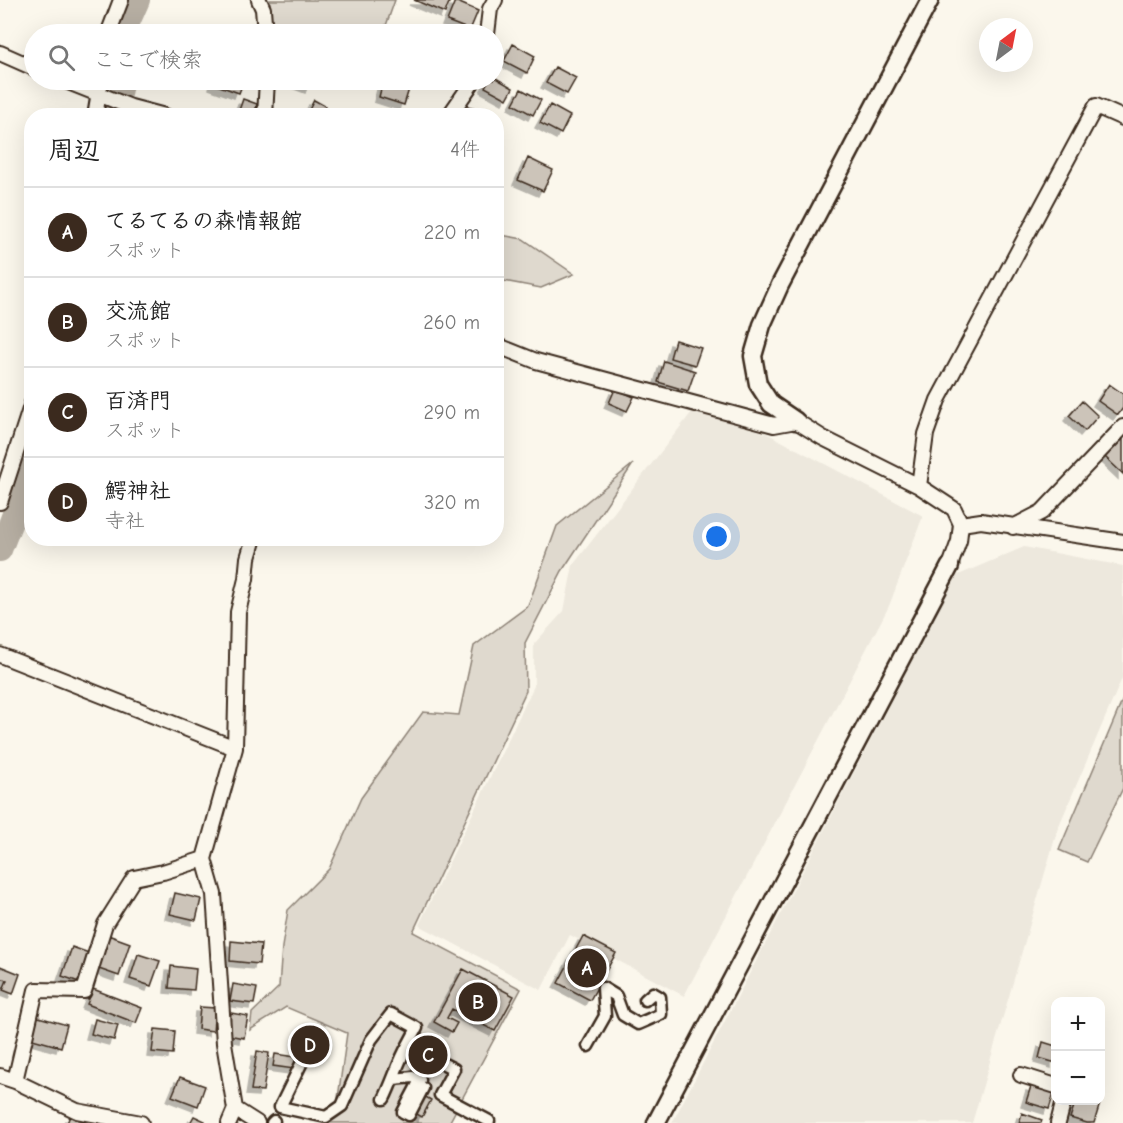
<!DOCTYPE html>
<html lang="ja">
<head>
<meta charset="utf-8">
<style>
	:root { --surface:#fff; --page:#f6f6f6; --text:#222; --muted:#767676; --line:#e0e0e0; --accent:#3b2a1e }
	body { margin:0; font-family:"Comic Neue","Klee One",sans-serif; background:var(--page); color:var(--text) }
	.controls { position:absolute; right:18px; bottom:18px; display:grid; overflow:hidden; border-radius:12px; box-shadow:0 6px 24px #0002 }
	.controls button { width:54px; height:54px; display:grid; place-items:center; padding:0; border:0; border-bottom:2px solid var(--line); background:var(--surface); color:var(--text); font:30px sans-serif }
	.compass { position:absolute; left:979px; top:18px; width:54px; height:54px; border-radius:50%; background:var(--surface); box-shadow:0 6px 24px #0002; rotate:32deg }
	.you { position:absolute; left:717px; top:537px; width:21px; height:21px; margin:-15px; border:4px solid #fff; border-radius:50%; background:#1a73e8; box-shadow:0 0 0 9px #1a73e833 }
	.badge { display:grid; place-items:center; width:39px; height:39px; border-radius:50%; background:var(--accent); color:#fff; font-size:20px; font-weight:700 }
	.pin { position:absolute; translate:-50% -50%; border:3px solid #fff; box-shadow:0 2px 6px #0006 }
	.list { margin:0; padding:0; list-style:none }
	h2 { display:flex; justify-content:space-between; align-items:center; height:78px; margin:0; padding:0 24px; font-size:26px }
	h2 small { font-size:20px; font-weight:400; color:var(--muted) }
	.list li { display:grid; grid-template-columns:39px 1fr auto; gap:18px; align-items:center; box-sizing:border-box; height:90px; padding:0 24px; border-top:2px solid var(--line) }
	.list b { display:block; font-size:22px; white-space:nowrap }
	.list p { margin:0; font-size:20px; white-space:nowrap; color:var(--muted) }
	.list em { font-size:20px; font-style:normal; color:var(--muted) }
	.icon { flex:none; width:33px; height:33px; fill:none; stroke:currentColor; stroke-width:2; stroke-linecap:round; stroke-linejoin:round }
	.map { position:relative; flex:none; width:1123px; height:1123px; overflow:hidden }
	.search { position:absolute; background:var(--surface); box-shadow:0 6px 24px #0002; left:24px; top:24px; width:480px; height:66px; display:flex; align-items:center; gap:15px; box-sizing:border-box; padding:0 21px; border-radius:33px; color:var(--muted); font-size:22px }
	.panel { position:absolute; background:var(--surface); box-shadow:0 6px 24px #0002; left:24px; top:108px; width:480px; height:438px; border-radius:24px }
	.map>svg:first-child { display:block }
	.built { fill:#ede8dd }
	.green { fill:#dfd9ce; stroke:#8d8276; stroke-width:1.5 }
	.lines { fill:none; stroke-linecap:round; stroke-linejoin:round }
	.river { stroke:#b6aea2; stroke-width:24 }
	.building { fill:#ccc4b9; stroke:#3b2a1e; stroke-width:1.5; filter:url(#shadow) }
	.pedestrian-casing { stroke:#3b2a1e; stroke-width:15 }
	.minor-casing { stroke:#3b2a1e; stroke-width:18 }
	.tertiary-casing { stroke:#3b2a1e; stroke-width:21 }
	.pedestrian { stroke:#fbf7ec; stroke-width:10 }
	.minor { stroke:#fbf7ec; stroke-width:14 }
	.tertiary { stroke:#fbf7ec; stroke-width:16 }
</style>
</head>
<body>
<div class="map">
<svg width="1123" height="1123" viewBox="0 0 1123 1123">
	<defs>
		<filter id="shadow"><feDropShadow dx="-5" dy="5" stdDeviation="0" flood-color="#0004"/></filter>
	</defs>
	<rect width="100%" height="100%" fill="#fbf7ec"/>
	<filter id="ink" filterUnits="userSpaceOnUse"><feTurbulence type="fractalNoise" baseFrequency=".0167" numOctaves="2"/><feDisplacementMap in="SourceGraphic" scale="12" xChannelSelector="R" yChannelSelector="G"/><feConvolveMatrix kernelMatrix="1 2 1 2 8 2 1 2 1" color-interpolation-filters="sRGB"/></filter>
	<g filter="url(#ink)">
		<path class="built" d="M695,408L768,434L923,516L889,606L684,996L570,935L541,990L419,925L534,686V644L564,611L573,565Z
			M1024,547L1123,566V676L1058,828L972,1123H672L956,576Z"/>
		<path class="green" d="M270,0H395L383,34H271Z
			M496,234L523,239L574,274L541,288L504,281L497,275Z
			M633,464L562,571L525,643L526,691L413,932L521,989L449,1123H323L316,1118L337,1105L347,1033L286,1007L250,1030L252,1013L279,987L282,947L288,910L329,869L361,798L423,712L459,715L474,646L528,606L557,526Z
			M1123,699V788L1087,862L1059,850Z"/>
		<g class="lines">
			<path class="river" d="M123,34L138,0
				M114,116L122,80
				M0,550L32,468"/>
		</g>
		<path class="building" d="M414,0H450L445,13Z
			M455,1L478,11L470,30L447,21Z
			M513,44L535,56L527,73L504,61Z
			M555,67L576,78L567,94L546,83Z
			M494,77L513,88L507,99L485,87L489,80H494Z
			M215,80H244L239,93L214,84Z
			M289,80H313L310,88Z
			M383,81L409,89L404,105L379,97Z
			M521,89L541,100L533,115L513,104Z
			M243,99L257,104L254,116H237Z
			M314,100L325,106L321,116H306Z
			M466,105L490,116H461Z
			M550,105L570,116L561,134L540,123Z
			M528,158L553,170L543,191L518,180Z
			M675,340L701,348L695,365L670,358Z
			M664,361L695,371L688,391L658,382Z
			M1109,384L1123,394V408L1118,415L1098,401Z
			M615,389L634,397L627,411L609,403Z
			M1082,401L1098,416L1085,431L1069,416Z
			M1123,438V474L1105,457Z
			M175,893L201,899L196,920L170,914Z
			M108,935L130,943L119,976L96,968Z
			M583,936L616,953L590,1000L558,983Z
			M231,941L261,944L259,964L230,961Z
			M72,947L89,953L79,982L62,976Z
			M138,954L160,961L151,986L130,979Z
			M0,966L20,974L13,994L3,990L7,980L0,978Z
			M171,966L196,969L194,990L169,988Z
			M463,969L514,996L495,1031L452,1009L447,1018L457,1023L452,1032L434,1022Z
			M233,984L257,988L254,1004L230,1001Z
			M93,989L142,1008L136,1023L87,1004Z
			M200,1007L215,1008L213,1031L198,1029Z
			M231,1013L248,1016L244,1038L228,1035Z
			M35,1016L67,1025L61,1047L29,1038Z
			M95,1019L118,1025L114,1040L91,1034Z
			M155,1029L175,1031L173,1054L152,1052Z
			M306,1034L321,1042L314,1055L300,1048Z
			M430,1039L441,1045L427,1071L416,1065Z
			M1043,1042L1056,1046V1063L1039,1058Z
			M257,1051L269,1053L263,1091L251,1090Z
			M275,1054L296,1057L294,1069L273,1066Z
			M180,1077L205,1086L198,1106L172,1096Z
			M1031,1086L1054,1093L1049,1109L1026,1102Z
			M424,1096L431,1100L422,1117L415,1113Z
			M1076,1100H1101L1094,1123H1087L1070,1118Z
			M1022,1113L1042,1120L1041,1123H1019Z
			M70,1116L87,1123H67Z
			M194,1116L205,1121L204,1123H190Z"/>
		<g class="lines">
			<defs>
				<path id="pedestrian" d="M588,1046L605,1016L603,988L616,996L623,1015L638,1024L661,1014L660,997L653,993L645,1000
					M306,1054L280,1107L326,1117L342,1106L371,1040L391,1014L417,1028L408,1045L436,1059
					M444,1064L454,1069L440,1095L489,1121
					M394,1079L413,1077L420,1080L403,1112L409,1115L423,1088
					M384,1099C393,1081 398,1062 408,1045
					M272,1123L274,1121"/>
				<path id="minor" d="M259,0L263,9L265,34
					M108,34L121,0
					M487,34L490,9L495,0
					M0,53L34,68
					M63,80L131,107L165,116
					M95,116L101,80
					M265,116L267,80
					M449,116L474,80
					M496,345L536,361L774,425L796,421L823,438L919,486L954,509L961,524L959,541L950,566
					M919,486L926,434L938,400L1096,106L1123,118
					M0,502L32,403
					M961,524L981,521L1123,542
					M1013,527L1042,512L1123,427
					M0,655L235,748
					M1021,1075L1056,1086
					M0,1076L15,1081L77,1111L141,1123
					M15,1081L36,990L84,991L105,924L134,878L163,872L204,859
					M235,1109L257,1123
					M229,1123L235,1109L224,1043L214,894L204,859L235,748L238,612L246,579L248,558L254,538
					M1058,1123L1064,1100"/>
				<path id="tertiary" d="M796,421L771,404L758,384L753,356L762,325L780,285L930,0
					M656,1123L950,566"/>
			</defs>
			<use href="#pedestrian" class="pedestrian-casing"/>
			<use href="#minor" class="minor-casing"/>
			<use href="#tertiary" class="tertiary-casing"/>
			<use href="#pedestrian" class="pedestrian"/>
			<use href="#minor" class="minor"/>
			<use href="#tertiary" class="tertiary"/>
		</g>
	</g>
</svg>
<div class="controls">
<button>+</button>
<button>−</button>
</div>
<svg class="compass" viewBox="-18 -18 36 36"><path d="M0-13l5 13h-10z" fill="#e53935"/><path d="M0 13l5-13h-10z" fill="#767676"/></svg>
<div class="you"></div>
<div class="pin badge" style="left:587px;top:968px">A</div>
<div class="pin badge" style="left:478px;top:1002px">B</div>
<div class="pin badge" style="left:428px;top:1055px">C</div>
<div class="pin badge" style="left:310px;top:1045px">D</div>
<div class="search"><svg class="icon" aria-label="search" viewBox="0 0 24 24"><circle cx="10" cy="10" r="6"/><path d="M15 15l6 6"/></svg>ここで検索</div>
<section class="panel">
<h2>周辺<small>4件</small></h2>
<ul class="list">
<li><span class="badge">A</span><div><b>てるてるの森情報館</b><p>スポット</p></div><em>220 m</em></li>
<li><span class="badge">B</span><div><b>交流館</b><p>スポット</p></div><em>260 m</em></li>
<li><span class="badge">C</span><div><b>百済門</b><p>スポット</p></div><em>290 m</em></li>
<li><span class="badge">D</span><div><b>鰐神社</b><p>寺社</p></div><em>320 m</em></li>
</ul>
</section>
</div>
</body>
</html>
